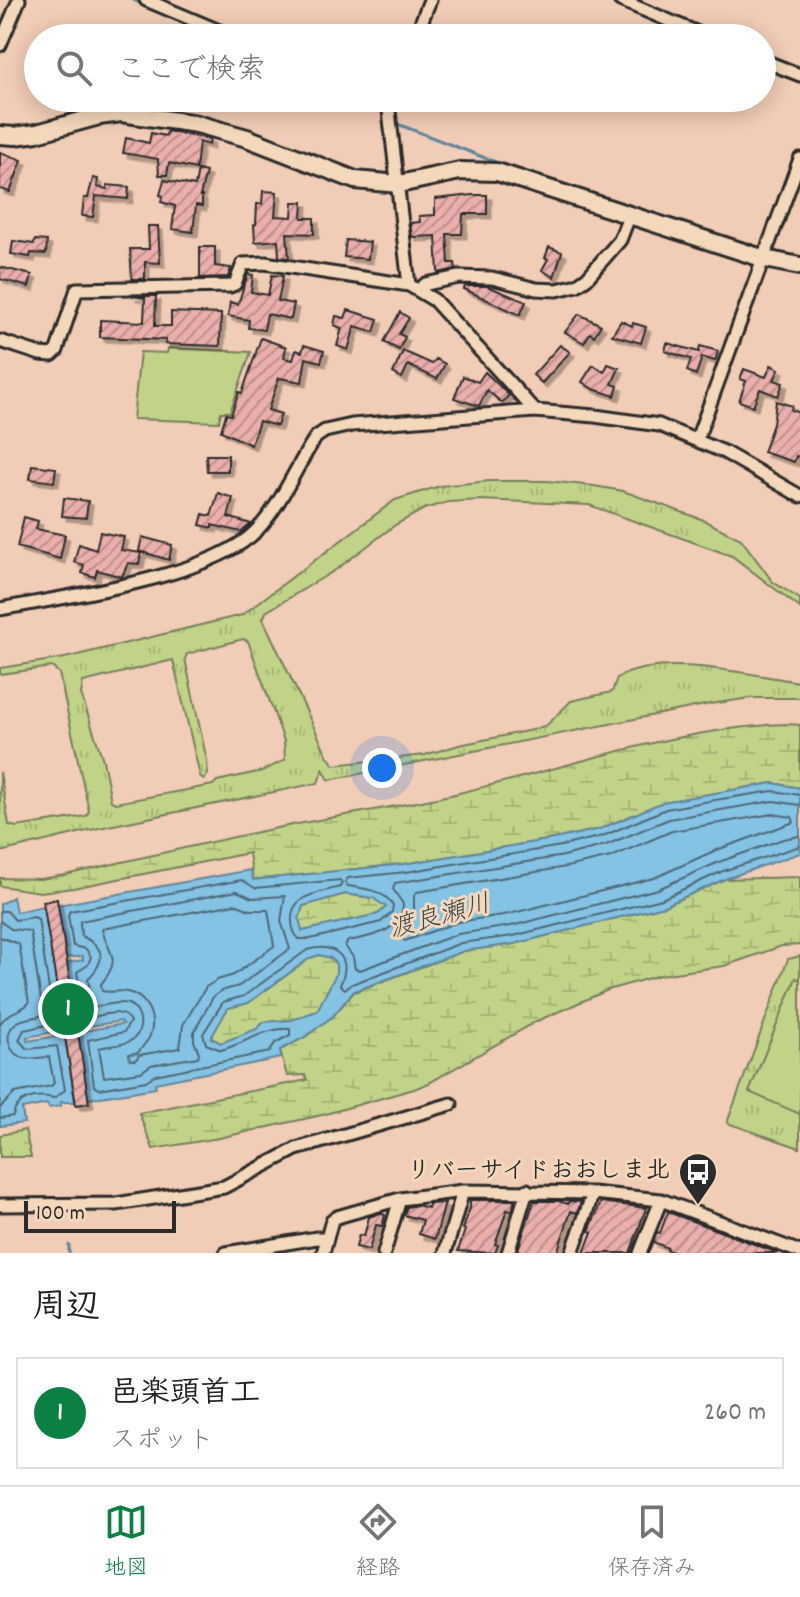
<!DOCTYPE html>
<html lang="ja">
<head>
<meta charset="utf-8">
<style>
	:root { --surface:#fff; --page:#f2f2f2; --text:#202124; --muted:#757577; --line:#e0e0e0; --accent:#0b8043 }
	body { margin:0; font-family:Dekko,"Klee One",sans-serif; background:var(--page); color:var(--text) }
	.scale { position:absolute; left:24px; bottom:20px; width:152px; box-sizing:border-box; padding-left:8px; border:4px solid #2b2b2b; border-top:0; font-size:22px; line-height:28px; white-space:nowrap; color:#2b2b2b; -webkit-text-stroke:6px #f4d8bb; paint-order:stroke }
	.you { position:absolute; left:382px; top:768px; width:28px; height:28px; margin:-20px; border:6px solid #fff; border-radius:50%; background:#1a73e8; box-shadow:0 0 0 12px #1a73e833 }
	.badge { display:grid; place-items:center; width:52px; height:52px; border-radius:50%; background:var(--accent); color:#fff; font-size:26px; font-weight:700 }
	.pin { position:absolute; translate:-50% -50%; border:4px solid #fff; box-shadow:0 2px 8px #0006 }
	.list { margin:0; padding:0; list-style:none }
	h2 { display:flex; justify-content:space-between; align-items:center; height:104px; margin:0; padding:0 32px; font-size:34px }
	h2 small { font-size:26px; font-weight:400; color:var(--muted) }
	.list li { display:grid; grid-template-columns:52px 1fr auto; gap:24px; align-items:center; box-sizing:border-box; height:112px; margin:0 16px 16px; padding:0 16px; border:2px solid var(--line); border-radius:0px }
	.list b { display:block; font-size:30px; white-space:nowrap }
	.list p { margin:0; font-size:26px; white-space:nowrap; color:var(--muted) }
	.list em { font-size:26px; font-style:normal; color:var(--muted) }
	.icon { flex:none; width:44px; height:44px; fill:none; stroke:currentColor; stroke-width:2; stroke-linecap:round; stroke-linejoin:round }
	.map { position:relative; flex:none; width:800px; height:1253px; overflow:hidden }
	.search { position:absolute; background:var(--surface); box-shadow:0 4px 20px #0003; left:24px; right:24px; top:24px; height:88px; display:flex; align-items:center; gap:20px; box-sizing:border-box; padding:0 28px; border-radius:44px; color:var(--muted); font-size:30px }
	.sheet { height:232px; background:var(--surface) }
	nav { display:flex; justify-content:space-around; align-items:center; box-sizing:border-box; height:112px; border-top:2px solid var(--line); background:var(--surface); font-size:22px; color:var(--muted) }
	nav a { display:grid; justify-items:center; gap:4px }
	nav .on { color:var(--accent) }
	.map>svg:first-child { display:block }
	.grass { fill:url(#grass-tufts); stroke:#767f5a; stroke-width:2; fill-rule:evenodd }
	.wetland { fill:url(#wetland-marsh); stroke:#767f5a; stroke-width:2 }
	.pitch { fill:#c1d388; stroke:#767f5a; stroke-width:2 }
	.water { fill:#85c3e5; stroke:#61869b; stroke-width:2; fill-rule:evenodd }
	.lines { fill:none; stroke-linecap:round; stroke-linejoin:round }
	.shore { stroke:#4f6875; stroke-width:2 }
	.stream { stroke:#61869b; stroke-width:3 }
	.building { fill:url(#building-hatch); stroke:#2b2b2b; stroke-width:2; filter:url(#shadow) }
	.street-casing { stroke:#2b2b2b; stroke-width:17 }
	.secondary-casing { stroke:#2b2b2b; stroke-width:22 }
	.street { stroke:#f4d8bb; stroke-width:11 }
	.secondary { stroke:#f4d8bb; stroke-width:16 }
	.labels { text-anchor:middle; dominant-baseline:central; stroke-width:6; stroke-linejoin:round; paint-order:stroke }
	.poi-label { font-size:24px; font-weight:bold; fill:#2b2b2b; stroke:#f4d8bb; text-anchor:end }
	.water-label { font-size:26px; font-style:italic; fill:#3d4950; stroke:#f4d8bb }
</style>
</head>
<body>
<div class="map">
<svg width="800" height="1253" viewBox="0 0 800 1253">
	<defs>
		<pattern id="grass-tufts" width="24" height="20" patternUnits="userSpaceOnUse" patternTransform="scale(2)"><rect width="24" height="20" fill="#c1d388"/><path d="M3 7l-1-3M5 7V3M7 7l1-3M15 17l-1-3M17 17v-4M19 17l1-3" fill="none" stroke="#a6b576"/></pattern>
		<pattern id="wetland-marsh" width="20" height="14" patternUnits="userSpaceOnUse" patternTransform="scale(2)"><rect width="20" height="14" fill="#c1d388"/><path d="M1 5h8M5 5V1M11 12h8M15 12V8" fill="none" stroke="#a6b576"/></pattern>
		<pattern id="building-hatch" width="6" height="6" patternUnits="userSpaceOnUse" patternTransform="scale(2)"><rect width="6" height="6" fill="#eaafac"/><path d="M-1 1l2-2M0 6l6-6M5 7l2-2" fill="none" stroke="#be8f8c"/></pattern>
		<filter id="shadow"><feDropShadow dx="4.5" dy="4.5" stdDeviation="0" flood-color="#0004"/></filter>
	</defs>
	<rect width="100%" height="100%" fill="#f1ccb6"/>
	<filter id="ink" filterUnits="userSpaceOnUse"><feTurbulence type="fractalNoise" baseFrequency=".0125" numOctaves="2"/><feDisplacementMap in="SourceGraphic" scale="16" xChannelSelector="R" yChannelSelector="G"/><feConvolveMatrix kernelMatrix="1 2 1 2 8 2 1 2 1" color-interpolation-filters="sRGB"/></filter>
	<g filter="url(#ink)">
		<path class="grass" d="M490,481H548L594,486L623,491L701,519L741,539L773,582L800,599V608L732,556L589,505L481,500L448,502L424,509L395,525L337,569L266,612L263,619L327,755L334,765L425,755L459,745L532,730L547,725L571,701L612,692L617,678C663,652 749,675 800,682V698H751L710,704L334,779L329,780L323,769L318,783L99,828L0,852V772L9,825L16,827L86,816L89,811L59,673L52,667L0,674V668L65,658L242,615L395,500L440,486ZM243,639L248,641L284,741L285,760L262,771L217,781L213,785L116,803L111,801L103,760L81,694L83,682L173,660L200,776L204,780L208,774L207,761L185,659L187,654Z
			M800,956V1148L727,1123L788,959Z"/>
		<path class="wetland" d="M786,724L800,725V788L773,783L664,802L600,829L559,838L404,864L253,880L249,853L73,888L40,892L0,886V878L40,879L65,875C141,858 216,840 292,825C347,814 404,806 459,793C567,768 674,728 786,724Z
			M800,877V945L782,946L724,966L660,975L608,990L537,1021L429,1083L414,1089L322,1115L219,1138L153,1149L139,1113L307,1080L305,1075L287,1076L280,1050L305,1037L333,1016L354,992L464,951L514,944L664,906L725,879Z
			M345,894L373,898L387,907L378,914L302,932L299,918L303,906Z
			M319,955L331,958L337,964V974L317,1011L292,1020L264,1022L257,1029L221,1043L210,1038L228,1008L248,1003L310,958Z
			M25,1130L31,1157H0V1135Z"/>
		<path class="pitch" d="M168,348L251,352L230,412H221L219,422L133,419L140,352L167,353Z
			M796,978L800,980V1114L749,1092Z"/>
		<path class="water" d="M773,783L800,788V853L725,879L664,906L514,944L464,951L354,991L333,1016L305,1037L280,1050L281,1058L155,1083L156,1088L88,1099L78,1032L123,1024L121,1021L77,1028L67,963L83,960V956L66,958L58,905L251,870L253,880L404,864L559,838L600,829L663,802ZM345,894L373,898L386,907L378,914L302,931L299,918L303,906ZM319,955L331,958L336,964V974L317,1011L292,1020L264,1022L257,1029L221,1043L211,1038L228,1008L248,1003L310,958Z
			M13,897L16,912L44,906L64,1030L27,1037V1041L65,1035L75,1102H61V1106L49,1108L47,1104L22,1109L24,1123L0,1126V904Z"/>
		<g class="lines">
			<path class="shore" d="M800,795L773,791L715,800L666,809L603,836L561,846L406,872L348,878L345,882L348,886C365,889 382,889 393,905L392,912L381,922L310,939H299C294,934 292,929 292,921C290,894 320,893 340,887L342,883L340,880L255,888L242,880L70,911L68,915L73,946L86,949L91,957L88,965L77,972L84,1016L88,1018C102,1016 123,1006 130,1022L124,1032L88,1040L94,1086L99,1089L146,1081L155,1075L270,1052L275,1043L290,1035V1029C266,1027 244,1044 221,1050L206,1044L203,1034L223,1002L244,996L307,950C335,942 353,957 340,985L345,989L352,984L461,943L513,936L662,899L723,871L800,846
				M800,805L773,801L669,819L606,845L564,856L395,883L393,889L403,904C403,932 369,937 348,941L345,946L353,957L355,969L360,970L458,934L511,926L658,889L719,862L783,839L800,836
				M773,814L792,817L794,822L714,851L654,878L509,914L458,922L405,941L401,938L414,918V896L417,892L566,867L611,857L672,831Z
				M237,891L252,898L285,896L281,921L290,949L239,986L221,991L213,997L194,1032V1041L199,1053L198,1057L151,1065L141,1072L104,1077L99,1048C109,1045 121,1046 130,1041C145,1033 143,1010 128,1004C118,1001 106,1005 96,1007L92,1005L88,979C106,961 106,947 81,936L80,921Z
				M235,904L250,910H268L274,946L234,975L217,980L206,987L183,1025L180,1048L139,1055L136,1060H130L129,1054L138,1053C141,1048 146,1043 149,1038C158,1019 147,996 127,992C119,990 110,993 102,991L101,984C124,957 107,953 102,929Z
				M0,911H7L15,920L34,917L38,919L54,1021L51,1024L24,1030L19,1040L27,1049L57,1046L65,1090L54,1098C37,1094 16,1098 13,1116L0,1118
				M0,921L11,929L30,931L43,1012L40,1016C32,1018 23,1018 16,1023C3,1033 8,1054 24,1058C32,1060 41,1057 49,1057L54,1083L51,1086L15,1093L0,1108
				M0,937L19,944L29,1003C21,1012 9,1010 0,1024"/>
			<path class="stream" d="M133,0L144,5
				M0,29L12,0
				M367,98L384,108
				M395,123L511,168
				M69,1245V1253"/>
		</g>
		<path class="building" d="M167,131L210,139L209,145L199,142L196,169L169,163L167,175H159L158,159L123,153L126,138L149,143L151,133L166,136Z
			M0,152L22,160L10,192L0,189Z
			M198,170L206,172L200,196H202V206L196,205L193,232L172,229L175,206L161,202L163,196L160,195L164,180L195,186Z
			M93,178L98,179L97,187L107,189V185L129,187L128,199L96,196L93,217L82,216L84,198H88Z
			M263,191L277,192L275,216L292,217L293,202H303L302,218H314V234L287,233L289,258L279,257L278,240L255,242L254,225L256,224L257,204H262Z
			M473,195H487V214H463L462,234H447L449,263H455L456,269L438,273L436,236L412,237L410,223L420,222L419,216L435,215V199Z
			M148,226H158L160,263L145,262V279H132L130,249H149Z
			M35,240L47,241L46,254L31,253L30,257L11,254L13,241L34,244Z
			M346,240L370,242L368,259L344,257Z
			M200,247H215V266L231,268L228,277L200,278Z
			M549,247L562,252L554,277L542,270L548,259L545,258Z
			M0,267L32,275L29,287L0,279Z
			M248,274L253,275L251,292L268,295L272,275L283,276L278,301L294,304L291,319L267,314L264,330L248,328L249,320L228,316L230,302L238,304Z
			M465,286H487L526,302L520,315L464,289Z
			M131,296H156L155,326H171V312L221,314L220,346L165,344L166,340L100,337V320L144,322L145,298Z
			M348,310L378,319L374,332L355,326L348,350L337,346L342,328L334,325L336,316L345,318Z
			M400,312L409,318L399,334L405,337L399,350L384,342Z
			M579,314L601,325L594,336L590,333L584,343L565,332Z
			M621,321L632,326L633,323L646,327L641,343L612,335Z
			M261,338L286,347L284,358L293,360L296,350L302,352L304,345L324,351L321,362L306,358L302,382L279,378L268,410L281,414L277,426L259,421L251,445L221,431L226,414L231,415L239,392L242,393Z
			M667,343L699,352L700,346L718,351L715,361L702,357L696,375L687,371L691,359L665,351Z
			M560,345L570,352L542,383L533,375Z
			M403,351L432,364L436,359L445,364L437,379L408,365L402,378L393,373Z
			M608,364L619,368L612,384L618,386L615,396L593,389L582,382L593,365L604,372Z
			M771,365L779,369L774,380L783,383L778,396L760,389L753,406L739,401L746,381L740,379L744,369L766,377Z
			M485,372L509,395L502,403L487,390L479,406L454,398L463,376L478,382Z
			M776,401L792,406L791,410L800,413V457L796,456L794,462L763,452L773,424Z
			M206,455H228V471H207Z
			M32,465L56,468L54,482L30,479Z
			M218,493L233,498L228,517L251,524L241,532L212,525V528L200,525L203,514L211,516Z
			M64,498L88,501L86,518L62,516Z
			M24,517L38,521L36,529L65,535L60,559L17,547Z
			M100,532L124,537L121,550L141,553L139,564L128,563L122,577L97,570L95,577L82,573L84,565L74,562L79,544L96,550Z
			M142,537L172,545L169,560L139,551Z
			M57,899L89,1103L76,1105L43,902Z
			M470,1200H515L512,1211L507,1210L495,1244L498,1245L495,1253L458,1251L465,1230L463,1229L470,1208Z
			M534,1201H559L568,1204L569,1201L581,1202L577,1213L571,1211L557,1253H517Z
			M601,1202L646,1208L630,1253H584L592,1232L589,1231Z
			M445,1203L435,1239L419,1234L423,1220L404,1215L407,1207L417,1205L428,1208L429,1204Z
			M668,1212L778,1253H676L667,1250L668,1248L653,1242L657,1232L660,1233Z
			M380,1213L385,1215L382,1226L376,1225L369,1250L356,1247L359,1235L364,1236L369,1217Z"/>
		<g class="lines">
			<defs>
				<path id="street" d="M146,0L236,38
					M620,0L710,38
					M415,38L430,0
					M0,45L19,0
					M762,60L800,75
					M390,98L388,102L409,285
					M418,290L426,284L459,277L492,278L536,289L557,290L577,285L587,278L620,240L630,214
					M0,341L40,354L52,355L57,350L77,289L230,286L235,284L243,264L265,263L409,285L434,300L535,411
					M697,439L800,159
					M0,609C64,597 213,577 257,530C282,504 296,466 316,437L325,431L352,425L535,411L595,416L659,425L724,452L800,496
					M0,1205L116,1204L224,1187L296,1149L451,1104
					M226,1253L317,1238L327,1239
					M323,1253L332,1220L337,1217L400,1199L463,1191L593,1193L661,1200L800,1252
					M384,1253L400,1199
					M445,1253L463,1191
					M508,1253L527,1190
					M572,1253L593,1193
					M640,1253L661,1200"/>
				<path id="secondary" d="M0,135L15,136L37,133L99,116L121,113L197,124L247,138L355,180L399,184L460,171L497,172L765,259L800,266"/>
			</defs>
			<use href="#street" class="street-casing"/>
			<use href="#secondary" class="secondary-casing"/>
			<use href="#street" class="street"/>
			<use href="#secondary" class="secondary"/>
		</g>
	</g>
	<defs>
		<symbol id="bus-pin" viewBox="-11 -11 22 30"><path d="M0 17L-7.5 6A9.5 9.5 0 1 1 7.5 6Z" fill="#2b2b2b" stroke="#f4d8bb"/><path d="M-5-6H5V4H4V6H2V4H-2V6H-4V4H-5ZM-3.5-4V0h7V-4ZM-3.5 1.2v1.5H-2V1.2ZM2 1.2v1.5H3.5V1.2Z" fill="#fff"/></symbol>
	</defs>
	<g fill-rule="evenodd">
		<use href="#bus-pin" x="676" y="1150" width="44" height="60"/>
	</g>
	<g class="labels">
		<g class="poi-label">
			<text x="670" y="1172">リバーサイドおおしま北</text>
		</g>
		<g class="water-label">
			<text transform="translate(440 918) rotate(-15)">渡良瀬川</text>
		</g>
	</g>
</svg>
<div class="scale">100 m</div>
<div class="you"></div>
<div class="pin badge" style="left:68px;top:1009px">1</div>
<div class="search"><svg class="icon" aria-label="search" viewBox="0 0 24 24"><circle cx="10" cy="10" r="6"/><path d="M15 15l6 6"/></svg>ここで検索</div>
</div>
<section class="sheet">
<h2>周辺<small></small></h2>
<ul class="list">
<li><span class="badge">1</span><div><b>邑楽頭首工</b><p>スポット</p></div><em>260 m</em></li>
</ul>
</section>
<nav>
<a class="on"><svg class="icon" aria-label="map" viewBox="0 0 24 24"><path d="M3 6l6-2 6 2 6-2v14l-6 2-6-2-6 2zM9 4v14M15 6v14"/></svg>地図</a>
<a><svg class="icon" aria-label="directions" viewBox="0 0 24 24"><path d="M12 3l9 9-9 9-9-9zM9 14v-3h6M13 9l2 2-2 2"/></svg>経路</a>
<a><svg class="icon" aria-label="saved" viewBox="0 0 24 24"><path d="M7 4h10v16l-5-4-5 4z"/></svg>保存済み</a>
</nav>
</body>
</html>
